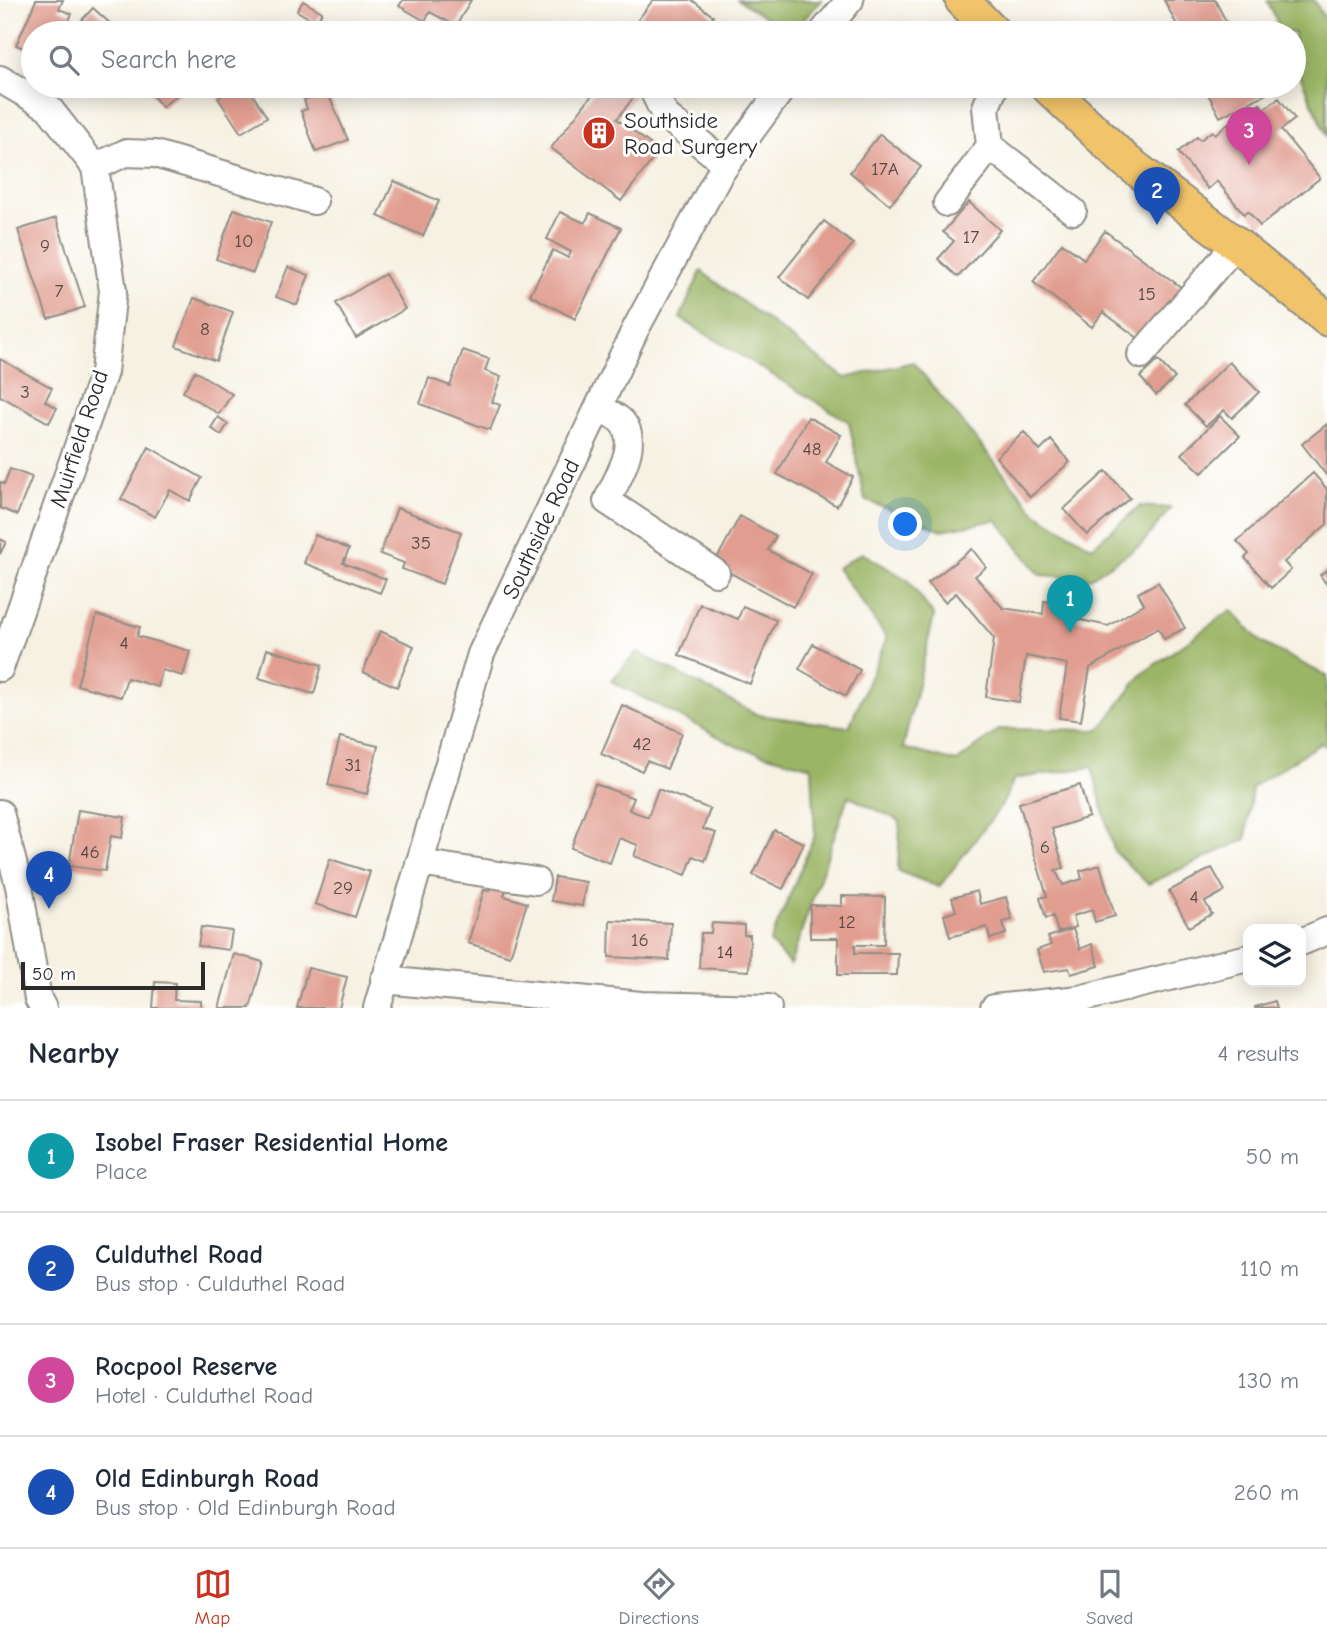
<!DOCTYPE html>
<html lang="en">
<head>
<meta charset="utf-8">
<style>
	:root { --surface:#fff; --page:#f2f2f3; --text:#1f2937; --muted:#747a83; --line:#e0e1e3; --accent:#c8321e }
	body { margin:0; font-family:"Comic Neue",sans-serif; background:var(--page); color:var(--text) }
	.controls { position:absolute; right:21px; bottom:21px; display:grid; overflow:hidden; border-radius:14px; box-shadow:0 4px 18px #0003 }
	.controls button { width:63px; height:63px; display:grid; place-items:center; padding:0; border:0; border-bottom:2px solid var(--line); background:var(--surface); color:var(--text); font:35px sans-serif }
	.scale { position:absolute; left:21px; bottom:18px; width:184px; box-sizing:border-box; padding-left:7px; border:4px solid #2b2b2b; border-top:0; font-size:19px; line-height:24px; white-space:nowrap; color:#2b2b2b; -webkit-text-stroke:5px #fff; paint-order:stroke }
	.you { position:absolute; left:906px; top:525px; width:24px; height:24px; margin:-18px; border:5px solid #fff; border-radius:50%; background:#1a73e8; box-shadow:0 0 0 10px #1a73e833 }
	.badge { display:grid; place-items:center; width:46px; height:46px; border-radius:50%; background:var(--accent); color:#fff; font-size:23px; font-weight:700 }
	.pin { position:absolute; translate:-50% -58px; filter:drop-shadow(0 2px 4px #0008) }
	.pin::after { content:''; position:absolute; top:37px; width:24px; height:21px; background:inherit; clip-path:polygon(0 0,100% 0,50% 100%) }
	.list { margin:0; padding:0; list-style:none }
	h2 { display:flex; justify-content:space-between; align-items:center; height:91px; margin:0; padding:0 28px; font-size:30px }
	h2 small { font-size:23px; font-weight:400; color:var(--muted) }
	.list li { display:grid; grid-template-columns:46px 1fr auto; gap:21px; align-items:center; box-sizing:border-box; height:112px; padding:0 28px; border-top:2px solid var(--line) }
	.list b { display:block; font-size:26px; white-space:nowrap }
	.list p { margin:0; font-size:23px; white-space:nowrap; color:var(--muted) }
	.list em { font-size:23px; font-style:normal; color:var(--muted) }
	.icon { flex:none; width:38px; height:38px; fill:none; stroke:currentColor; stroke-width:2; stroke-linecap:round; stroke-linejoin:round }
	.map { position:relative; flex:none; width:1327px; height:1008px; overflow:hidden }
	.search { position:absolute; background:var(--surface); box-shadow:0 4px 18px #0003; left:21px; right:21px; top:21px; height:77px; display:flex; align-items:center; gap:18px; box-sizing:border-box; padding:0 24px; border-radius:38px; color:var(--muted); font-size:26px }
	.sheet { height:539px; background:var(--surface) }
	nav { display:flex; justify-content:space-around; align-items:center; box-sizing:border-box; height:98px; border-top:2px solid var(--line); background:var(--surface); font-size:19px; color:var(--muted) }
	nav a { display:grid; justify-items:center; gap:4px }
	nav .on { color:var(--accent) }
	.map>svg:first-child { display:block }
	.forest { fill:#9bb566; stroke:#637048; stroke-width:2 }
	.building { fill:#e19d90 }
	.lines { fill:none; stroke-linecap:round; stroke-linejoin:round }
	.minor-casing { stroke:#908e86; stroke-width:30 }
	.major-casing { stroke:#908e86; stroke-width:37 }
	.minor { stroke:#fff; stroke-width:26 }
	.major { stroke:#f1c36a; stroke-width:33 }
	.labels { text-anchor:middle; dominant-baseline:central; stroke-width:6; stroke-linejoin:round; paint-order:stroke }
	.number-label { font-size:19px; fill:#584844 }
	.poi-label { font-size:23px; fill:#2b2b2b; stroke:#fff; text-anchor:start }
	.street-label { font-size:23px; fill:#2b2b2b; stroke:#fff }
</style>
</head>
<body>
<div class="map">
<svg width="1327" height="1008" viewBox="0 0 1327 1008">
	<rect width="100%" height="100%" fill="#fff"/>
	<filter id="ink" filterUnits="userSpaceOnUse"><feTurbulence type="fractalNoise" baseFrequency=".0143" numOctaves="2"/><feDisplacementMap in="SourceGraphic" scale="14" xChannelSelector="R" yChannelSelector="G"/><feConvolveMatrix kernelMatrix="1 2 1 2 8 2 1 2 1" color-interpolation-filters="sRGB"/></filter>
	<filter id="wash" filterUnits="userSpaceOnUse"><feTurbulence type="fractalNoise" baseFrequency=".00686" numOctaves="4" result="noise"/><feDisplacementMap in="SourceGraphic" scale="28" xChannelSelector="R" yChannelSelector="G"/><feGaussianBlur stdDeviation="1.57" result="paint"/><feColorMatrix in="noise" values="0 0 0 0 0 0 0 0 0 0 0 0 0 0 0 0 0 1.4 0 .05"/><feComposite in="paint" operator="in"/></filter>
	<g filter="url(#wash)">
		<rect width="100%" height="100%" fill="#f6f1e2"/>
		<path class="forest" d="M738,0H822L791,33Z
			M1267,0H1314L1327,23V137L1294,61V33H1282Z
			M701,271L845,378L913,362L1036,513L1092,547L1140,506L1171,508L1141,545L1090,578L1040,575L997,520L942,530L865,500L849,422L680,318Z
			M862,553L908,580L934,616L903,748L957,762L1000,729L1099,730L1142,674L1231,610L1262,643L1327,676V747L1321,743L1252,787L1246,839L1148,884L1114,851L1092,767L1014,779L1002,805L939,887L898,871L900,821L848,796L790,965L770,942L815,835L812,767L738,747L611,681L637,652L758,715L849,727L887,638L837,568Z"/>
		<g id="blocks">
			<path class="building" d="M36,0H63L59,9L72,14L64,31L50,24L46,33H33V52L16,45Z
				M403,0H471L456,26L430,12L425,21L399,6Z
				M653,0H692L713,16L701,33H628Z
				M1164,0H1215L1232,33H1181Z
				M303,1L322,12L316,22L297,11Z
				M93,8L121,33H70Z
				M145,86H188L162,107Z
				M237,86H247L267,117L241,133L218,98Z
				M599,86H642L617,119L659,151L621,201L551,148Z
				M1204,86H1264L1268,93L1220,117Z
				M327,91L348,140L316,152L301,111L307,109L304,100Z
				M1279,98L1295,119L1281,130L1320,178L1260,226L1248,211L1244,214L1217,181L1208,189L1178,152L1197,137L1200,140L1212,131L1215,134L1230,122L1233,125L1260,104L1264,109Z
				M880,134L921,167L890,205L850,172Z
				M394,181L439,201L423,236L378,216Z
				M969,202L1000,230L958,277L938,259L954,241L943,232Z
				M234,209L271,222L253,273L216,259Z
				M560,212L585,223L590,213L621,228L575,319L530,295L553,250L568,258L571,252L547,239Z
				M56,218L85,307L48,319L18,230Z
				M824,221L853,244L808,300L779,277Z
				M1105,231L1182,288L1142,341L1103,312L1092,327L1033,282L1062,243L1084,259Z
				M288,267L309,275L297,305L276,297Z
				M385,274L405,309L356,338L336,303Z
				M194,298L233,312L216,361L176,346Z
				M463,350L489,359L485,371L501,377L492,402L500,405L490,430L420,404L429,378L450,386Z
				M0,359L52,388L45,401L57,408L49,423L0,396Z
				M1158,360L1175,378L1156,395L1140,377Z
				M1229,362L1259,392L1232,418L1224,410L1206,426L1185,405Z
				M195,371L232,394L219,414L183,392Z
				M1220,416L1240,436L1202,473L1182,454Z
				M218,417L228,424L221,435L211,428Z
				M808,417L841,435L826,462L853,477L837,506L777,474Z
				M1327,424V476L1302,444Z
				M1024,432L1040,451L1051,440L1070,462L1030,497L996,457Z
				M149,447L202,478L190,501L170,490L155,517L121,499Z
				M10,469L32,477L17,515L0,508V482L4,484Z
				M1106,471L1130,498L1087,535L1064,509Z
				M1313,473L1327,489V524L1284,562L1291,570L1271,588L1245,558L1249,554L1237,541Z
				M397,508L461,532L442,584L402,569L404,563L380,554Z
				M740,516L776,536L768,550L812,574L793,607L714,564Z
				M315,535L349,549L343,563L386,579L380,593L304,563Z
				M0,539L6,542L0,554Z
				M972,549L986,567L975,576L1003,608L1043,614L1044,601L1070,605L1067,617L1108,626L1144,604L1138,593L1158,582L1185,628L1164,639L1158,628L1090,668L1081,721L1059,718L1067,664L1026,656L1019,702L986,697L994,638L956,593L945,602L928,583Z
				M1327,570V585L1320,575Z
				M700,604L738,619L743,606L776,620L750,684L679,655Z
				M97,615L140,627L137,636L190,651L183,676L162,670L158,687L127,678L121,697L77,685Z
				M380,631L414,646L397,687L363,672Z
				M813,644L860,670L846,696L799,669Z
				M267,649L322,665L314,694L259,678Z
				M622,705L682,733L667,769L647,761L642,771L601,754Z
				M340,737L378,746L367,794L328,785Z
				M595,784L634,798L629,810L648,817L658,789L710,809L703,829L716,833L705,861L693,856L686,875L634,856L638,845L619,838L610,863L571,848Z
				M1080,785L1089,817L1052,829L1064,868L1055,870L1063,885L1082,879L1080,871L1100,865L1115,916L1095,922L1092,910L1073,916L1076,927L1058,932L1053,916L1046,918L1040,898L1047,896L1019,803Z
				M78,810L125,817L122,838L111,836L105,871L69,866Z
				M774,830L804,843L783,889L753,875Z
				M330,859L370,872L355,917L315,904Z
				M1212,868L1225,891L1205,902L1212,914L1189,927L1169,891Z
				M555,877L586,882L582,906L551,901Z
				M492,881L507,886L504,896L527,903L510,956L468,943L484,890L489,891Z
				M977,891L980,904L1006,897L1012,920L1003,922L1006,934L990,939L987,927L950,937L944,915L956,911L952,898Z
				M842,896L885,897L884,945H855V953H898L897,975H838V938H810V905L842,906Z
				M610,920L671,923L669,960L609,957Z
				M712,923L744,925V935H750L749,971L699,968L701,933H711Z
				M201,927L232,931L229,950L198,946Z
				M1073,929L1080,949L1092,944L1099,966L1071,974L1069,968L1044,972L1037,950L1051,945L1048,937Z
				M234,954L263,962L250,1008H219Z
				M308,968L347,977L339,1008H297Z
				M155,982L175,983L174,1000L201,1001V1008H153Z
				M1275,1001L1277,1008H1255V1007Z"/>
		</g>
	</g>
	<g filter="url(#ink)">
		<use href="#blocks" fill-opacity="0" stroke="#908e86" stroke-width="2"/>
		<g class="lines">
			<defs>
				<path id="minor" d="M822,33L850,0
					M0,79L48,107L95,167L113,291L104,372L0,668
					M651,86L665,115L726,164
					M995,86L986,107L990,146L1073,211
					M95,167L125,153L155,154L314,201
					M947,203L990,146
					M1141,355L1236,244
					M599,407C606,412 617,416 622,422C641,443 616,480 607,501L716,573
					M0,813L19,886L38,999L43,1008
					M419,863L536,881
					M1301,942L1327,931
					M384,980L641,1005L768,1008
					M377,1008L481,654L636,328L720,173L784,86
					M994,1008L1079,999L1248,958"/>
				<path id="major" d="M962,0L994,33
					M1047,86L1126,161L1236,244L1327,319"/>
			</defs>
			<use href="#minor" class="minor-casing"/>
			<use href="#major" class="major-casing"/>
			<use href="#minor" class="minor"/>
			<use href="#major" class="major"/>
		</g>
	</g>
	<defs>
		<symbol id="building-disc" viewBox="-11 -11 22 22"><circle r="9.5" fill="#c8321e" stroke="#fff"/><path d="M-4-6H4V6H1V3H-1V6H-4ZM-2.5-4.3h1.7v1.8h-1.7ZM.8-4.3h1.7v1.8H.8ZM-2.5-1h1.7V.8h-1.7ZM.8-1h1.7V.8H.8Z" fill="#fff"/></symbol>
	</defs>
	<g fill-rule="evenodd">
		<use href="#building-disc" x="580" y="114" width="38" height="38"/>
	</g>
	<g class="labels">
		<g class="number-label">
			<text x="885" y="169">17A</text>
			<text x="971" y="237">17</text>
			<text x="244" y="241">10</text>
			<text x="45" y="246">9</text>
			<text x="59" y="291">7</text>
			<text x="1147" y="294">15</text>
			<text x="205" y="329">8</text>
			<text x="25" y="392">3</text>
			<text x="812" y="449">48</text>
			<text x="421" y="543">35</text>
			<text x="124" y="643">4</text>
			<text x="642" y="744">42</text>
			<text x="353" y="765">31</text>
			<text x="1045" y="847">6</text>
			<text x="90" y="852">46</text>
			<text x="343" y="888">29</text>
			<text x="1194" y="897">4</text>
			<text x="847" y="922">12</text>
			<text x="640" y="940">16</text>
			<text x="725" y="952">14</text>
		</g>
		<g class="poi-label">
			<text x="624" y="120">Southside<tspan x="624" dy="26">Road Surgery</tspan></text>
		</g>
		<g class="street-label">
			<text transform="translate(79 439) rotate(-72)">Muirfield Road</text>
			<text transform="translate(541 529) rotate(-65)">Southside Road</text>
		</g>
	</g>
</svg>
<div class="controls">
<button><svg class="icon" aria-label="layers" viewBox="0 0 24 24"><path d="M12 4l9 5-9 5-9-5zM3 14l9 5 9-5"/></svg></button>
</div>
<div class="scale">50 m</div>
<div class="you"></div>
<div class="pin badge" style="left:1070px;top:633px;background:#0f9aa8">1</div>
<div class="pin badge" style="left:1157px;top:225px;background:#1a4fb4">2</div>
<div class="pin badge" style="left:1249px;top:165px;background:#d1479c">3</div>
<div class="pin badge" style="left:49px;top:909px;background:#1a4fb4">4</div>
<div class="search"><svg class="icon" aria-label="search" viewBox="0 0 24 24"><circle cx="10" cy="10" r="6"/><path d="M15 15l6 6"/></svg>Search here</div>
</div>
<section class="sheet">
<h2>Nearby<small>4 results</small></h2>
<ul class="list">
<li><span class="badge" style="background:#0f9aa8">1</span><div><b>Isobel Fraser Residential Home</b><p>Place</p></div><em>50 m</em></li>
<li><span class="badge" style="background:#1a4fb4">2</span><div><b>Culduthel Road</b><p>Bus stop · Culduthel Road</p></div><em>110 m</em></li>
<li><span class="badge" style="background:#d1479c">3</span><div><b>Rocpool Reserve</b><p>Hotel · Culduthel Road</p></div><em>130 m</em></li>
<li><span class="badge" style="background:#1a4fb4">4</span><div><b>Old Edinburgh Road</b><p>Bus stop · Old Edinburgh Road</p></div><em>260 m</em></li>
</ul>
</section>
<nav>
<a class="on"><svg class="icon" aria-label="map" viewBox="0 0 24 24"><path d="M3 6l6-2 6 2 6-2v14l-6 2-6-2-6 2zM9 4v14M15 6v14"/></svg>Map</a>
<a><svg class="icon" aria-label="directions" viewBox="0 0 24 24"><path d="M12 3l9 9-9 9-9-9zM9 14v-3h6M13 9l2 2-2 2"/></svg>Directions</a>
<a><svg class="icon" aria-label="saved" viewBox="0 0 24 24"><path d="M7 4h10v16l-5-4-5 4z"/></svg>Saved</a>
</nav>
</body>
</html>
